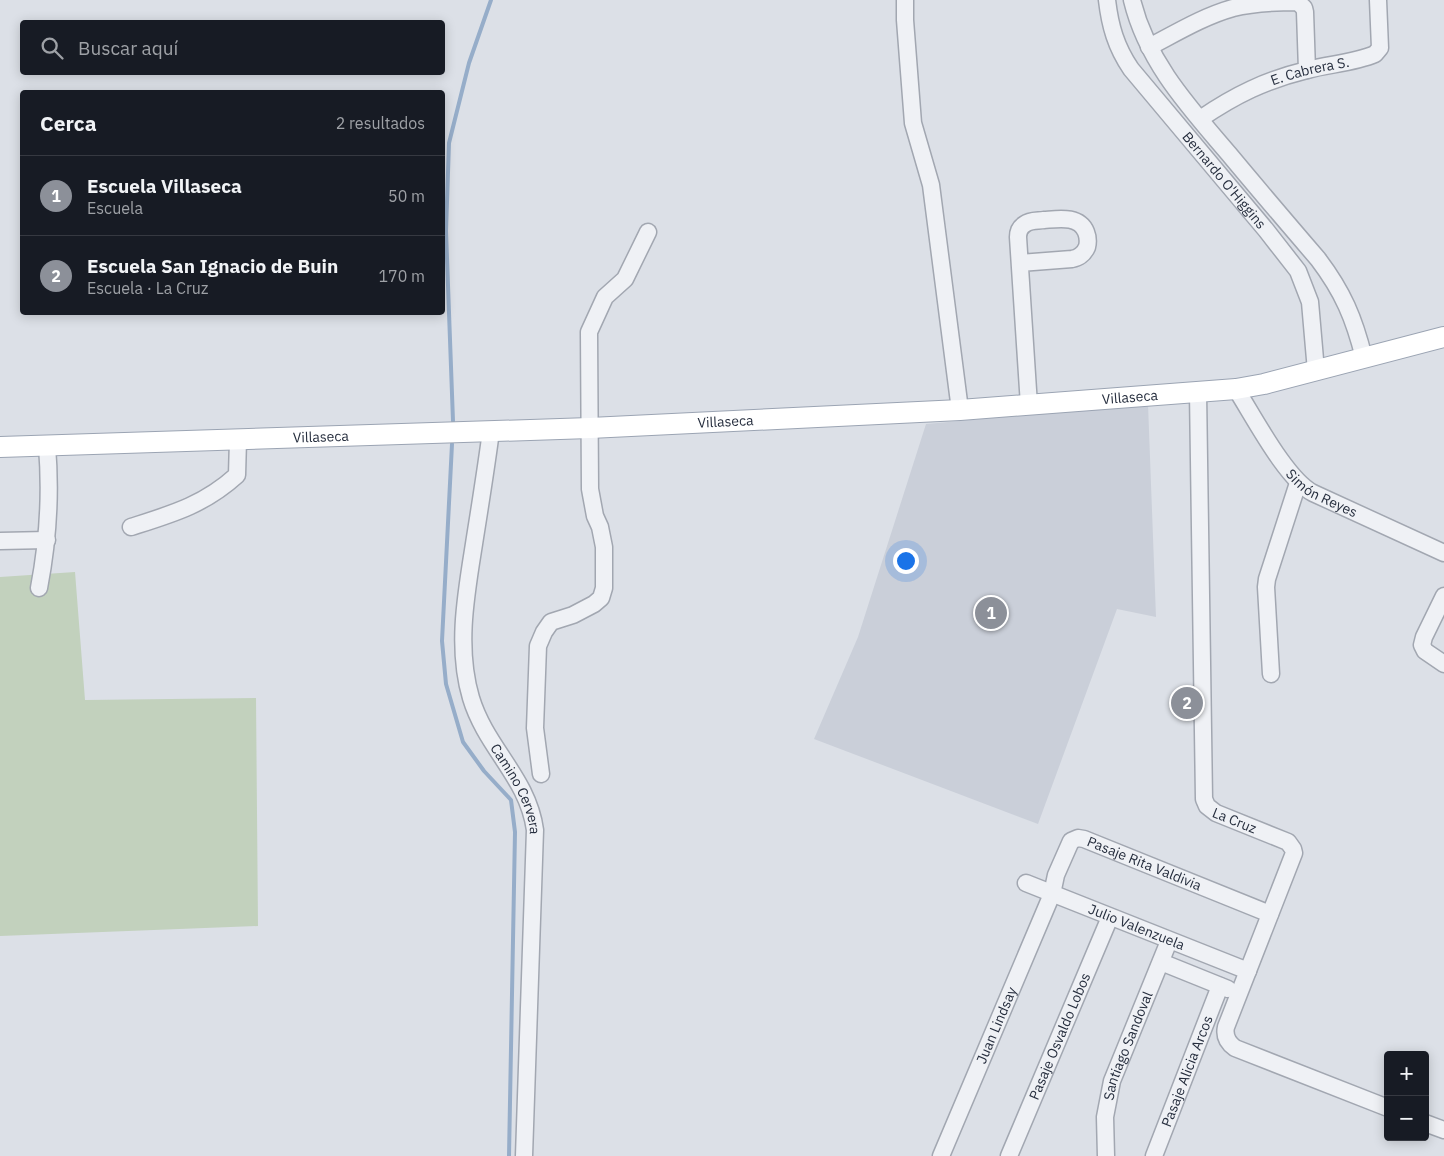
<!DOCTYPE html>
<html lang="es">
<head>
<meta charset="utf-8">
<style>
	:root { --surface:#171b24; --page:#20242c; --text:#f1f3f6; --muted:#9ea1a6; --line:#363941; --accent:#8c9099 }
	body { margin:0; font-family:"IBM Plex Sans",sans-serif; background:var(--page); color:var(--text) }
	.controls { position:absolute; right:15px; bottom:15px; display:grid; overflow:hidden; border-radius:5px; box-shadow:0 2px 12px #0003 }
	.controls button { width:45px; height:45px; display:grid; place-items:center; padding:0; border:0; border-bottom:1px solid var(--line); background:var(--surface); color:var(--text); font:25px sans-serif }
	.you { position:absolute; left:905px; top:560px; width:18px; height:18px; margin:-12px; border:4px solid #fff; border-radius:50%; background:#1a73e8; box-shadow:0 0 0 8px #1a73e833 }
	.badge { display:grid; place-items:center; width:32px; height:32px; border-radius:50%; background:var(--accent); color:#fff; font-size:16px; font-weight:700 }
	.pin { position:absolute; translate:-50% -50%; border:2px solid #fff; box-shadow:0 1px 5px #0006 }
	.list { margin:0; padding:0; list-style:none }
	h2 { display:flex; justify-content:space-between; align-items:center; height:65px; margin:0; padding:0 20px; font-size:21px }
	h2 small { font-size:16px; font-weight:400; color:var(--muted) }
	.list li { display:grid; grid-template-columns:32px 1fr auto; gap:15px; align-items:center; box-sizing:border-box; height:80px; padding:0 20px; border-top:1px solid var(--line) }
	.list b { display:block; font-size:19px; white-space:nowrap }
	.list p { margin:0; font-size:16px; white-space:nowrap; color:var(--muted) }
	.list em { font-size:16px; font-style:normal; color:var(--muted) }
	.icon { flex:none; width:28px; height:28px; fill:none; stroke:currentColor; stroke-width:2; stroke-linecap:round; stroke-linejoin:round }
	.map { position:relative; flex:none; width:1444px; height:1156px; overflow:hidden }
	.search { position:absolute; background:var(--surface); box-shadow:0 2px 12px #0003; left:20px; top:20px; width:425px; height:55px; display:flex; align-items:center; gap:12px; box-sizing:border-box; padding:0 18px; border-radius:5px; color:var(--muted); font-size:19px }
	.panel { position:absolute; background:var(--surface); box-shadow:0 2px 12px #0003; left:20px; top:90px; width:425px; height:225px; border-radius:5px }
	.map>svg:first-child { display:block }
	.built { fill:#cacfd9 }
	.green { fill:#c2d1bd }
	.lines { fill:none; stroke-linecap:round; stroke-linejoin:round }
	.stream { stroke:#96adc9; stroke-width:4 }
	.minor-casing { stroke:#a2a7b1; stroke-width:19 }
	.major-casing { stroke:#9ba4b3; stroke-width:22 }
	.minor { stroke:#eff1f5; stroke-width:16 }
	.major { stroke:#fff; stroke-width:20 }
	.labels { text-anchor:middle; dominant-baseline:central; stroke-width:4.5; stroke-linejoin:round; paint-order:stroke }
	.street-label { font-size:14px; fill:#262e3e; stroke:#ebeff5 }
</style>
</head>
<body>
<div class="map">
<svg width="1444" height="1156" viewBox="0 0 1444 1156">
	<rect width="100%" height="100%" fill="#dce0e7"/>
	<path class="built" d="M1148,404L1156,617L1117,609L1038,824L814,739L858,637L926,424Z"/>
	<path class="green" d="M75,572L85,700L256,698L258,926L0,936V577Z"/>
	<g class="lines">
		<path class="stream" d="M453,421L446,231L449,143L469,63L491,0
			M452,444L442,641L446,684L463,742L484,771L511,800L515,832L509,1156"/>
		<defs>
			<g id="minor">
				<path d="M905,0V20L913,123L931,185L960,410"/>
				<path id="s1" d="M1107,0C1110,26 1116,47 1131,69L1266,230L1298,271L1310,302L1316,371"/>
				<path d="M1132,0C1147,62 1189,107 1229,154C1258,189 1288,224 1318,259C1343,292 1354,318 1364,358"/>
				<path d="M1149,47C1176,33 1204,16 1233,8C1253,3 1277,2 1298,2L1304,8L1305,12L1307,70"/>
				<path id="s2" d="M1200,119C1235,95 1266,80 1307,70C1329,64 1354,63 1375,54L1380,48L1378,0"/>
				<path d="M1020,263L1072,259C1078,258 1084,254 1087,247C1088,243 1088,237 1086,232C1079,215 1058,219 1044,220C1038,221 1030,220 1025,224C1020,227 1018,231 1018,237L1028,390L1029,405"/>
				<path id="s3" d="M1236,389C1254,417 1286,479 1313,493L1444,553"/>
				<path id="s4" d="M1198,392L1204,799L1207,806L1216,813L1288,842L1293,849L1294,853L1226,1027C1224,1036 1228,1043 1235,1048L1388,1108"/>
				<path id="s5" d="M491,431C486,469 480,506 474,544C466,594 456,648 471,698C486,748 528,778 535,830L524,1156"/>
				<path d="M131,527C172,514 204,505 237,475L238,440"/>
				<path d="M0,541L47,540"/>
				<path d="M39,588C48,541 51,494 47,446"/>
				<path d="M1444,596L1424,637L1422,645L1425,651L1444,664"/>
				<path d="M1271,674L1266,587L1267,579L1298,483"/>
				<path d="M541,774L535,728L538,646L544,632L551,622L573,615L594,604L601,598L604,588V547L600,527L595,516L590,489L589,332L605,297L625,279L648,232"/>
				<path id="s6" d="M1026,883L1248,971"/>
				<path d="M1161,962L1228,989"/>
				<path d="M1425,1123L1444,1130"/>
				<path id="s7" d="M941,1156L1052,894L1056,875L1071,841L1078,838L1084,839L1270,914"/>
				<path id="s8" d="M1009,1156L1110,917"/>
				<path id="s9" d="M1106,1156L1105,1117L1112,1081L1169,941"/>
				<path id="s10" d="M1154,1156L1220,986"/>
			</g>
			<g id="major">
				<path id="s11" d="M0,447L590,428L960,410L1236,389L1264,384L1444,337"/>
			</g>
		</defs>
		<use href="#minor" class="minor-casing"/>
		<use href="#major" class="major-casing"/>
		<use href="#minor" class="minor"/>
		<use href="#major" class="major"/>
	</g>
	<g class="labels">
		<g class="street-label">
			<text stroke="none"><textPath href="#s2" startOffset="121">E. Cabrera S.</textPath></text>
			<text stroke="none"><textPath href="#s1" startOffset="219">Bernardo O'Higgins</textPath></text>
			<text stroke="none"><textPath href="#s11" startOffset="1131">Villaseca</textPath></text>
			<text stroke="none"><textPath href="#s11" startOffset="726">Villaseca</textPath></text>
			<text stroke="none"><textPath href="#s11" startOffset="321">Villaseca</textPath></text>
			<text stroke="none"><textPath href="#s3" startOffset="138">Simón Reyes</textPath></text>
			<text stroke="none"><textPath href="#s5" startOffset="372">Camino Cervera</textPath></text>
			<text stroke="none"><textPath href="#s4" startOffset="446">La Cruz</textPath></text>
			<text stroke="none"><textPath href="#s7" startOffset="420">Pasaje Rita Valdivia</textPath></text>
			<text stroke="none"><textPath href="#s6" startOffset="119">Julio Valenzuela</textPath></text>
			<text stroke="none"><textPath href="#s7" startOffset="142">Juan Lindsay</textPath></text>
			<text stroke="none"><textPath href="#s8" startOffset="130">Pasaje Osvaldo Lobos</textPath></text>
			<text stroke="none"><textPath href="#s9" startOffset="114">Santiago Sandoval</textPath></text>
			<text stroke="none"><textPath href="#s10" startOffset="91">Pasaje Alicia Arcos</textPath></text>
		</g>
	</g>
</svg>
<div class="controls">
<button>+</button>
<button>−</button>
</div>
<div class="you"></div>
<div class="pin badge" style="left:991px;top:613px">1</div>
<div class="pin badge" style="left:1187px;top:703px">2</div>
<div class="search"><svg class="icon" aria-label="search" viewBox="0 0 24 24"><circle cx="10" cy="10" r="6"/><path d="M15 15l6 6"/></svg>Buscar aquí</div>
<section class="panel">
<h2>Cerca<small>2 resultados</small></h2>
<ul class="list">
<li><span class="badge">1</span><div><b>Escuela Villaseca</b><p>Escuela</p></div><em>50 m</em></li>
<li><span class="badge">2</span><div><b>Escuela San Ignacio de Buin</b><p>Escuela · La Cruz</p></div><em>170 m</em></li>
</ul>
</section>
</div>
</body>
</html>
